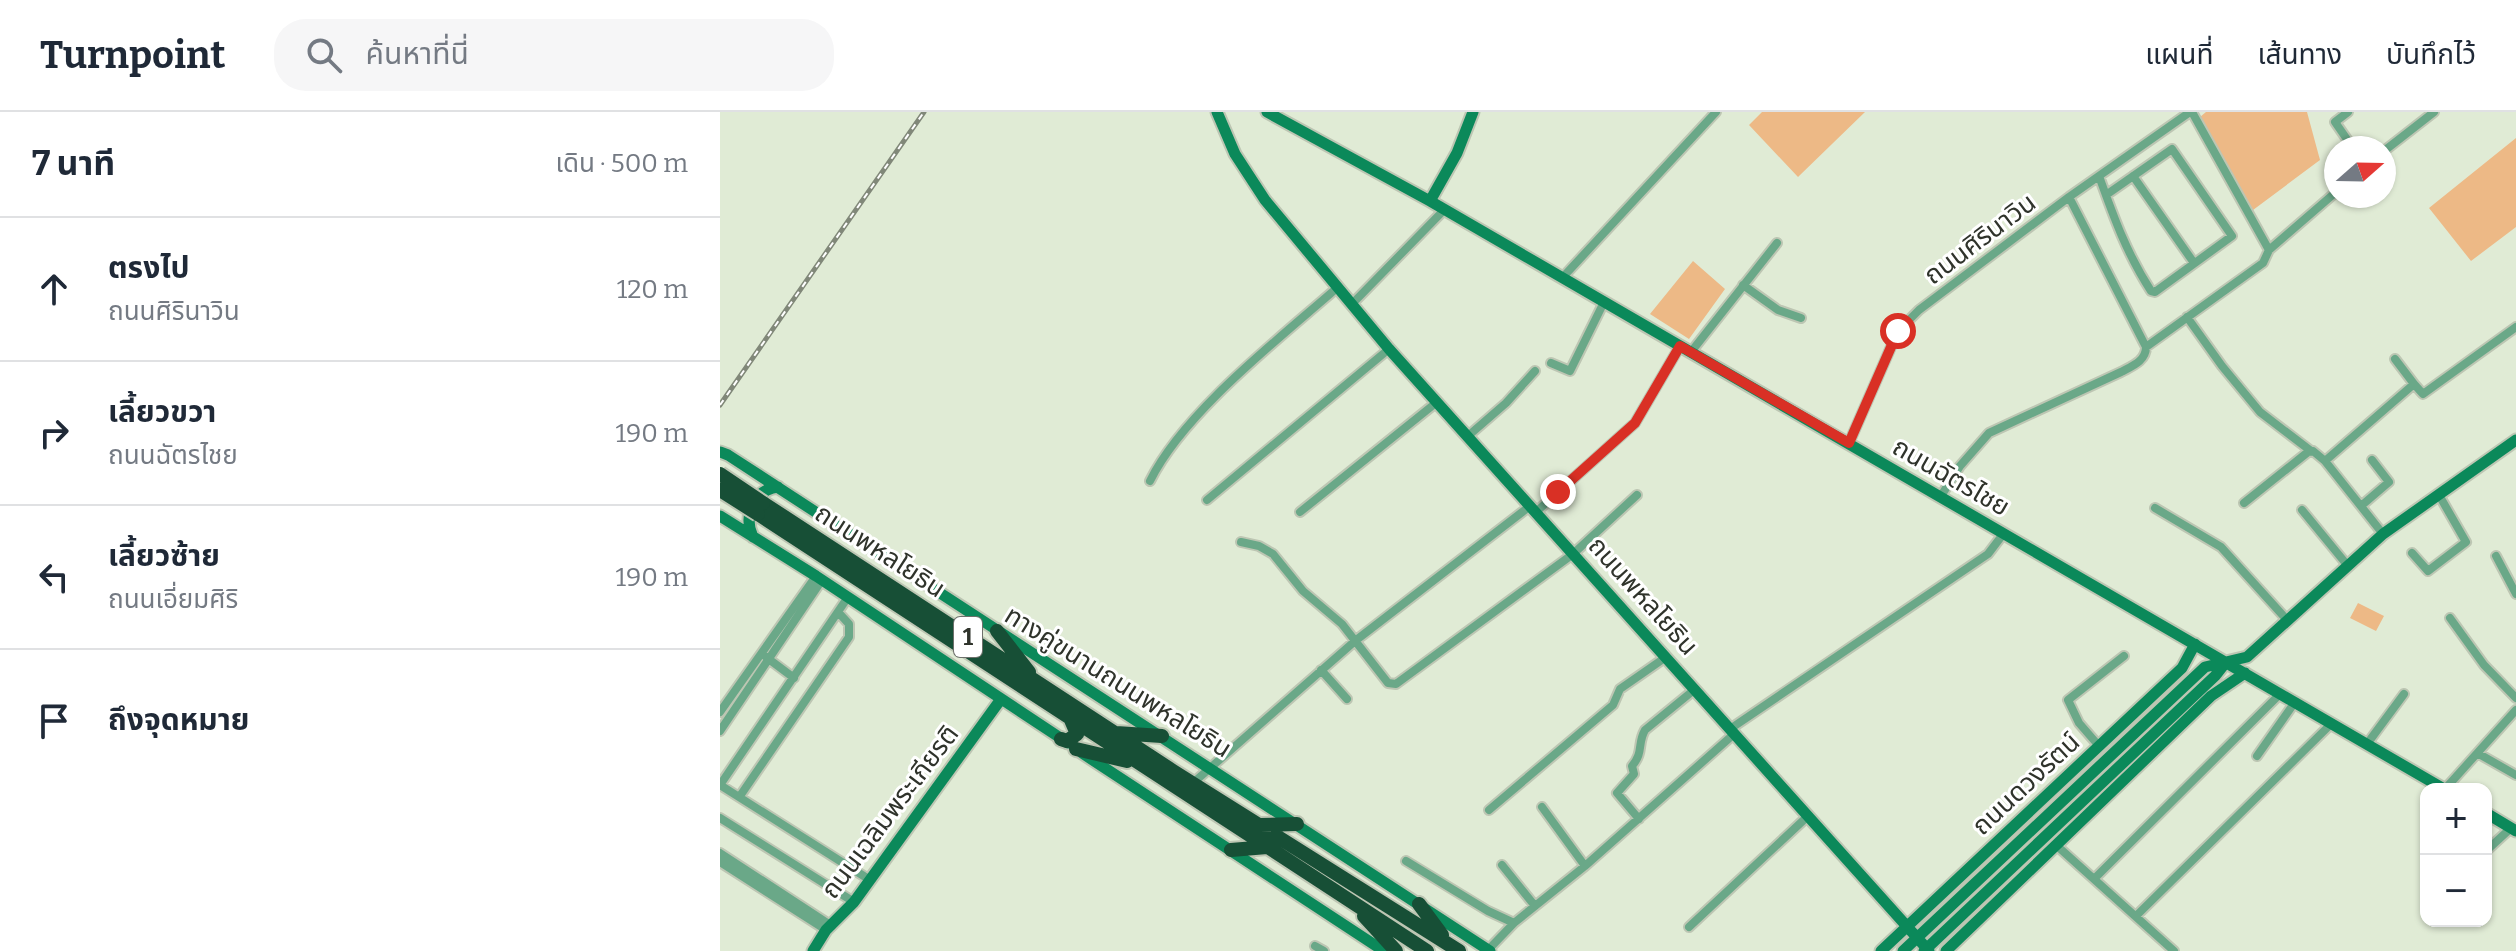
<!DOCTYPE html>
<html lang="th">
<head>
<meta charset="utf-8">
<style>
	:root { --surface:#fff; --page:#f6f6f7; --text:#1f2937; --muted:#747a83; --line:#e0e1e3 }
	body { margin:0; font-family:Bitter,"Noto Sans Thai",serif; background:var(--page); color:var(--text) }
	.controls { position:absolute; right:24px; bottom:24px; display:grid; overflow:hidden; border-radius:16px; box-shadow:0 2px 6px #0004 }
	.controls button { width:72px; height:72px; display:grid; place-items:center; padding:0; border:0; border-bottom:2px solid var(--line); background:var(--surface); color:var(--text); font:40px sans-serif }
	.compass { position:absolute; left:1604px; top:24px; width:72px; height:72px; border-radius:50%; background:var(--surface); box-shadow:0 2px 6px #0004; rotate:70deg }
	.stop { position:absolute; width:24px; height:24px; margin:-18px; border:6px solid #d93025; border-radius:50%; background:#fff }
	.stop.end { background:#d93025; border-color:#fff; box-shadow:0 2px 8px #0008 }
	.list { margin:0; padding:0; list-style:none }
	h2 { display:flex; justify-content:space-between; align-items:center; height:104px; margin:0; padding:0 32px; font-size:34px }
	h2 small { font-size:26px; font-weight:400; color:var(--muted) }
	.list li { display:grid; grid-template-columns:52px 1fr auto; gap:24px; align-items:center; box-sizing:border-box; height:144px; padding:0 32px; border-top:2px solid var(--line) }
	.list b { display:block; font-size:30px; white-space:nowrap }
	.list p { margin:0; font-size:26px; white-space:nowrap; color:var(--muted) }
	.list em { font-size:26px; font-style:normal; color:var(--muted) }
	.icon { flex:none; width:44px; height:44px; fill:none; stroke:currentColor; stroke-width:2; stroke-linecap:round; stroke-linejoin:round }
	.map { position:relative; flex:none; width:1796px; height:839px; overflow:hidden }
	header { display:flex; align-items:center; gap:48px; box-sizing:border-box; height:112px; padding:0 40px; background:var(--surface); border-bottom:2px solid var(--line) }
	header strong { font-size:38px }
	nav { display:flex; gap:44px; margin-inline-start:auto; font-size:28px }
	.search { width:560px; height:72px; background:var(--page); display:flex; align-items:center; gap:20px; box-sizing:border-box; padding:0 28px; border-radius:32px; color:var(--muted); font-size:30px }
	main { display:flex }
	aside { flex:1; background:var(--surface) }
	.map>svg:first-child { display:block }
	.green { fill:#edb986 }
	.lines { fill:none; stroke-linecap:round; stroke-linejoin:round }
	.street-casing { stroke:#bdc6b3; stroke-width:12 }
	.secondary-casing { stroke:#bdc6b3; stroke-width:15 }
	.highway-casing { stroke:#bdc6b3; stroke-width:18 }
	.street { stroke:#6aa888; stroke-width:8 }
	.secondary { stroke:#0b895a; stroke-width:11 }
	.highway { stroke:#174f36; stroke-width:14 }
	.rail-casing { stroke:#818879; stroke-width:5 }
	.rail { stroke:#fff; stroke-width:2; stroke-dasharray:6; stroke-linecap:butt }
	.highway-bridge-casing { stroke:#bdc6b3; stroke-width:18; stroke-linecap:butt }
	.highway-bridge { stroke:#174f36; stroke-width:14 }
	.route { stroke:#d93025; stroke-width:10 }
	.labels { text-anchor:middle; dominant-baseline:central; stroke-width:6; stroke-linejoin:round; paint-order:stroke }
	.shield { fill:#fff; stroke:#6d706b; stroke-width:2 }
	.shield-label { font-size:24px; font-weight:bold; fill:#2f332b }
	.street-label { font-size:26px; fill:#2f332b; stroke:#fff }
</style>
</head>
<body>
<header>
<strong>Turnpoint</strong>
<div class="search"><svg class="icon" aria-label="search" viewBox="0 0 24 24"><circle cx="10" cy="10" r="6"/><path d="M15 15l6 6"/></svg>ค้นหาที่นี่</div>
<nav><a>แผนที่</a><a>เส้นทาง</a><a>บันทึกไว้</a></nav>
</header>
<main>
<aside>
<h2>7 นาที<small>เดิน · 500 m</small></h2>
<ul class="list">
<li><svg class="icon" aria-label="ahead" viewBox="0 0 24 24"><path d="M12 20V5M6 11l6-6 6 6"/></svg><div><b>ตรงไป</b><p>ถนนศิรินาวิน</p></div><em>120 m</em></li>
<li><svg class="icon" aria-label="right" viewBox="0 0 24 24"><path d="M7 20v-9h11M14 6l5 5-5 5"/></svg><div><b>เลี้ยวขวา</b><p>ถนนฉัตรไชย</p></div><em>190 m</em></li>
<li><svg class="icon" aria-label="left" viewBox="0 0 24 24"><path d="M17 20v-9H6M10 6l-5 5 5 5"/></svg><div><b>เลี้ยวซ้าย</b><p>ถนนเอี่ยมศิริ</p></div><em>190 m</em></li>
<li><svg class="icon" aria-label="arrive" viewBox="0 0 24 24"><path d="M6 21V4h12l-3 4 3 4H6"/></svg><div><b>ถึงจุดหมาย</b></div></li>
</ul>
</aside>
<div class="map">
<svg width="1796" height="839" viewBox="0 0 1796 839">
	<rect width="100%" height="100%" fill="#e0ebd5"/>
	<path class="green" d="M1042,0H1145L1078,65L1029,13Z
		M1486,0H1587L1600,48L1533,98L1480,5Z
		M1796,26V115L1751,149L1709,96Z
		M973,149L1005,177L969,227L930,202Z
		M1638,491L1664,504L1656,519L1630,506Z"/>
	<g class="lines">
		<defs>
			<path id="street" d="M1472,0L1549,138
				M1628,0L1615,10L1633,36
				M1664,39L1714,0
				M1379,64C1394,106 1407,142 1431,179L1435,180L1512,124L1452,37L1386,83
				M1413,64L1474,151
				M1349,85L1426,235L1543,151L1549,138L1616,80
				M843,165L996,0
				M1023,173L1058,198L1081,206
				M632,192L725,97
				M1467,205L1502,254L1540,300L1591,339
				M971,240L1057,131
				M1675,247L1694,272
				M831,251L850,259L884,190
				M748,324L786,291L815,259
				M1129,331L1178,219L1199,198L1349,85L1470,0
				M430,369C464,300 560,226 618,175
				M1221,384L1240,354L1269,321L1401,260C1412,254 1426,249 1426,235
				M487,388L669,237
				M1524,391L1588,340L1593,339L1605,349
				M1641,394L1669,370L1652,348
				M1435,396L1501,435L1568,509
				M1582,398L1628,454
				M580,400L717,290
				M816,400L915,311L960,234
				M1663,422L1605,349L1694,272L1703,282L1796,215
				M521,430L539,434L553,442L583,479L622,512L668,571L676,572L853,442L917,383
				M1692,441L1708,459L1746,430L1719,383
				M1776,444L1796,482
				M1730,506L1764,553L1796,586
				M46,545L74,566
				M601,558L627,587
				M0,600L96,464
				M1010,617L1268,442L1284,421
				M0,619L102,468
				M1647,632L1684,582
				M1379,634L1359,611L1348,588L1404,544
				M1759,642L1796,663
				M1537,644L1575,590
				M473,671L635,529L810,394
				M0,673L128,485
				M0,673L150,768
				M1725,677L1796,598
				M20,684L129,525V512L118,500
				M822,695L865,754
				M769,698L893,593L900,577L946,545
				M0,706L134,790
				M919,707L897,681L914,662L912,654C924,640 917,632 925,618L974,578
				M1336,733L1454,839
				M1766,739L1791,716
				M0,741L112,814
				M686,749L768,799L794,811
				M0,750L106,818
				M782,753L815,794
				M1374,767L1560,582
				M1416,804L1612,611
				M969,815L1088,704
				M595,834L604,839
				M767,839L794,811L865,754L1014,622"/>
			<path id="secondary" d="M497,0L515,42L545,88L669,237L1209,839
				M547,0L710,89L1724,677
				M710,89L737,41L753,0
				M0,340L8,343L770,839
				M0,404L96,464L348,631
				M33,425C23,404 33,378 58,375
				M362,641L664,839
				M1766,701L1796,719
				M93,839L106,818L134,790L281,587
				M1161,839L1462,556L1475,532
				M1183,839L1485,555L1527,545L1663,422L1796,328
				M1204,839L1495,564L1506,550
				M1226,839L1491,584L1525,561"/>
			<path id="highway" d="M43,391L453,659L739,839
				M38,402L707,839
				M277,519L309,560
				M396,621L442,624
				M341,627L347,629L357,622L351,608
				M356,637L407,649
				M540,713L577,712
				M511,738L547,735
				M699,792L722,823
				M644,804L676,839"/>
		</defs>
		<use href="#street" class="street-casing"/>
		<use href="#secondary" class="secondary-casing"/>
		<use href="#highway" class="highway-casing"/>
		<use href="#street" class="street"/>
		<use href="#secondary" class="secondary"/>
		<use href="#highway" class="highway"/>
		<defs>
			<path id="rail" d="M0,293L204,0"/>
		</defs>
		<use href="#rail" class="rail-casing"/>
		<use href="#rail" class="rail"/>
		<defs>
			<path id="highway-bridge" d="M0,362L43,391
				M0,378L38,402"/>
		</defs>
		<use href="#highway-bridge" class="highway-bridge-casing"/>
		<use href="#highway-bridge" class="highway-bridge"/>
	</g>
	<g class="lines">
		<path class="route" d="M838,380L915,311L960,234L1129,331L1178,219"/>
	</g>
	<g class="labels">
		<rect class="shield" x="234" y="505" width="28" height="40" rx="6"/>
		<g class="shield-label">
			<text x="248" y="525">1</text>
		</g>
		<g class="street-label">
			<text transform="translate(1260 127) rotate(-37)">ถนนศิรินาวิน</text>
			<text transform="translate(1231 365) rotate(30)">ถนนฉัตรไชย</text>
			<text transform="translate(160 439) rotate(33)">ถนนพหลโยธิน</text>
			<text transform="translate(923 484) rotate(48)">ถนนพหลโยธิน</text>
			<text transform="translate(398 570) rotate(32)">ทางคู่ขนานถนนพหลโยธิน</text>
			<text transform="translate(1306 672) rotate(-43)">ถนนดวงรัตน์</text>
			<text transform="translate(170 700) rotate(-53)">ถนนเฉลิมพระเกียรติ</text>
		</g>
	</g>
</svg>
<div class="controls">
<button>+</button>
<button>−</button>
</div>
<svg class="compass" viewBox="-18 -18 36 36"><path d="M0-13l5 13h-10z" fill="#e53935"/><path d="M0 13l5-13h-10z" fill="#747a83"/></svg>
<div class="stop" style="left:1178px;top:219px"></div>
<div class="stop end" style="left:838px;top:380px"></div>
</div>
</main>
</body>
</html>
